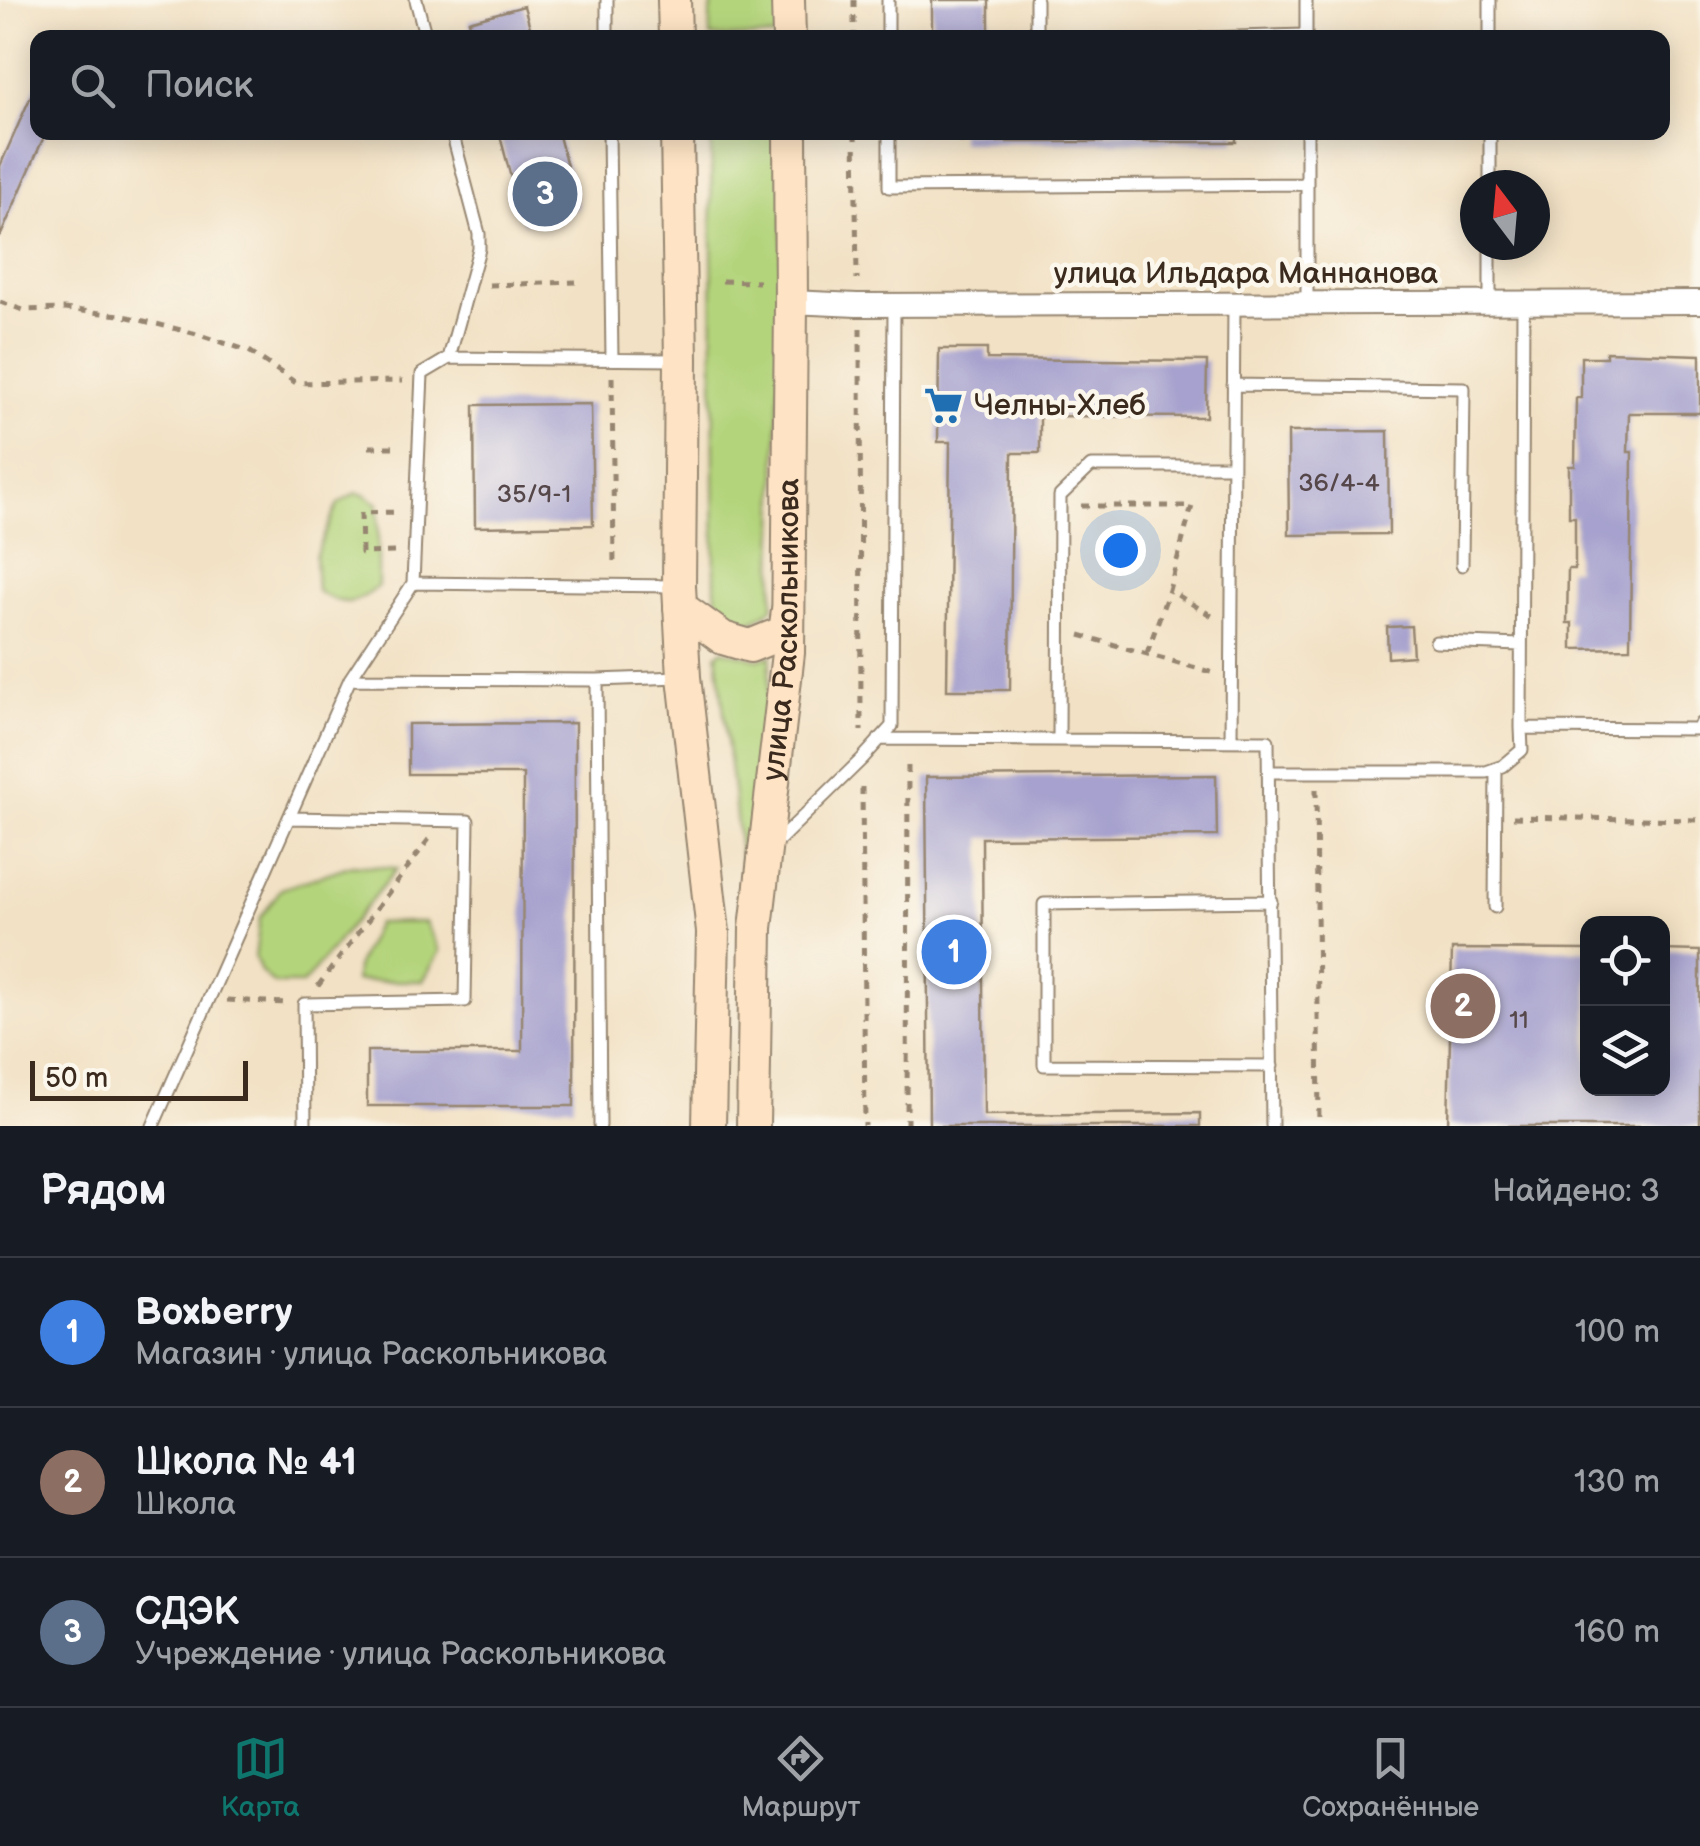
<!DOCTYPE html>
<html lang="ru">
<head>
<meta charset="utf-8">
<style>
	:root { --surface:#171b24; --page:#242831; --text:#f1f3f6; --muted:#9ea1a6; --line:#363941; --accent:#0f766e }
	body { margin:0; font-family:"Balsamiq Sans",sans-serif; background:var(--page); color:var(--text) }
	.controls { position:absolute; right:30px; bottom:30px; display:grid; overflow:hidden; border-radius:20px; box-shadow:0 5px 25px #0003 }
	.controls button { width:90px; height:90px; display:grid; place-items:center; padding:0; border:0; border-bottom:2px solid var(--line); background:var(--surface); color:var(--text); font:50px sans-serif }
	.compass { position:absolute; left:1460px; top:170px; width:90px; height:90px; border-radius:50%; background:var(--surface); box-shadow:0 5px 25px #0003; rotate:344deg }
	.scale { position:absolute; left:30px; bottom:25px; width:218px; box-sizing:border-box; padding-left:10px; border:5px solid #3b2a1e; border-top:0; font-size:28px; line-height:35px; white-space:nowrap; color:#3b2a1e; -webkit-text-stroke:8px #fbf7ec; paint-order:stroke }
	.you { position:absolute; left:1120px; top:550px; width:35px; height:35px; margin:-25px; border:8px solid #fff; border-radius:50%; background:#1a73e8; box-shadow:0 0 0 15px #1a73e833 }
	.badge { display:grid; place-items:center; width:65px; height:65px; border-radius:50%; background:var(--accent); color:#fff; font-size:32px; font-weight:700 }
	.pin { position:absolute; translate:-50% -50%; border:5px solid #fff; box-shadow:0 2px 10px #0006 }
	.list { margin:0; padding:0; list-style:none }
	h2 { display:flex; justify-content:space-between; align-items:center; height:130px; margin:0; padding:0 40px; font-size:42px }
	h2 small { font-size:32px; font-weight:400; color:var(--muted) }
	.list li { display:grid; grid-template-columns:65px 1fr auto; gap:30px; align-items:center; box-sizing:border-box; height:150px; padding:0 40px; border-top:2px solid var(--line) }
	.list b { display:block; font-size:38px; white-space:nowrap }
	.list p { margin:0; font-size:32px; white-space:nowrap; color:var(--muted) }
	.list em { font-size:32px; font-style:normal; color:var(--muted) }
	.icon { flex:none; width:55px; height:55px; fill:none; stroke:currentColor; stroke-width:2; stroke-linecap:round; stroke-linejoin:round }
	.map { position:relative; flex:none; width:1700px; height:1126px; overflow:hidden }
	.search { position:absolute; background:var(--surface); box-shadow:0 5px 25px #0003; left:30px; right:30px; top:30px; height:110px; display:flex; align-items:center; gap:25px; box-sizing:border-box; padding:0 35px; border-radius:20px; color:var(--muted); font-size:38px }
	.sheet { height:580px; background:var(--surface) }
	nav { display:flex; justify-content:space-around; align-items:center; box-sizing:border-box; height:140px; border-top:2px solid var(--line); background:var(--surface); font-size:28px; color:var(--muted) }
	nav a { display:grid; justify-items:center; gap:5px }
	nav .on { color:var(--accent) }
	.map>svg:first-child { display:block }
	.green { fill:#b4d47b; stroke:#787f4c; stroke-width:2.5 }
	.building { fill:#a6a1ce }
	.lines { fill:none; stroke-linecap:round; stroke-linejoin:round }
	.lane-casing { stroke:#968671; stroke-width:15 }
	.street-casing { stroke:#968671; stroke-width:26 }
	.secondary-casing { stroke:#968671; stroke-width:36 }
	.path { stroke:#968671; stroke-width:5; stroke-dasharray:8 8; stroke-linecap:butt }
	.lane { stroke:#fff; stroke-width:11 }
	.street { stroke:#fff; stroke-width:22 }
	.secondary { stroke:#fee4c5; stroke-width:32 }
	.labels { text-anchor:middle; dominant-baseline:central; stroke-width:9; stroke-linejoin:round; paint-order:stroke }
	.number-label { font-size:25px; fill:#56484a }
	.street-label { font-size:30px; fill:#3b2a1e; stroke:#fbf7ec }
	.poi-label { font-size:30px; fill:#3b2a1e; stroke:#fbf7ec; text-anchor:start }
</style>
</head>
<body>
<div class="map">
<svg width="1700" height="1126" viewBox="0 0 1700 1126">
	<rect width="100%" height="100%" fill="#fbf7ec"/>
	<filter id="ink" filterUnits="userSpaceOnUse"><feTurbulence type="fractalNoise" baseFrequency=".01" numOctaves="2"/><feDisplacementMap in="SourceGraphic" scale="20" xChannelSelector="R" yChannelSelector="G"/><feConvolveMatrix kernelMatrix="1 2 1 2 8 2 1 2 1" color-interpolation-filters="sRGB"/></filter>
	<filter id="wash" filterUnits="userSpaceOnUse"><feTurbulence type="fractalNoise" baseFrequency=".0048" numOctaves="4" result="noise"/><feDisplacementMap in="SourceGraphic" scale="40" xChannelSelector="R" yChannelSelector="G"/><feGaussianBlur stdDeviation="2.25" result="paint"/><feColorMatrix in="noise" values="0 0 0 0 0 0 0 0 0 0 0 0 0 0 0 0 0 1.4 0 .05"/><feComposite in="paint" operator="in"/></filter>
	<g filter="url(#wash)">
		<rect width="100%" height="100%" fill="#f2e1c4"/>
		<path class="green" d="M714,0H782L785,37H710V14Z
			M711,133H785L773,607C746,632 723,626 715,590Z
			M356,493L365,495L378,504V586C355,606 342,607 317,591L315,556L338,504Z
			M722,650L758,659L771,655L749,927L717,654Z
			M352,865L397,868L303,984H274L261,972L255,957L260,918L281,889Z
			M425,922L440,951L423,981H355L356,967L377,923Z"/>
		<g id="blocks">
			<path class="building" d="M932,0H989V38H932Z
				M524,6L533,38H473L469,21Z
				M38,80V132H46L0,237V166Z
				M499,132H558L578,208L523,223Z
				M960,132H1236V142H960Z
				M939,349H987V359L1207,361L1206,417L1040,416V453H1012L1010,690H947L950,442H938Z
				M1606,352L1700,355V413H1629L1628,452H1632L1630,648L1572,649V623H1567L1568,569H1575V517H1569V466H1575L1576,398H1581V357H1606Z
				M591,404L593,525L475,527L474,405Z
				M1388,431L1389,534L1289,535L1288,432Z
				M1411,626L1413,656L1388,658L1387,627Z
				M575,723L574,1106H367V1051H522L523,774H408V724Z
				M1216,775L1217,836L982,838L984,1115L1200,1113V1126H929L926,777Z
				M1452,949L1588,950V1088H1662V950L1700,951V1126H1448Z"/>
		</g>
	</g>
	<g filter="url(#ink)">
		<use href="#blocks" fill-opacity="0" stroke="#968671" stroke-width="2.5"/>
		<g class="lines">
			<defs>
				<path id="lane" d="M416,0L426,38
					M607,0V38
					M888,0V38
					M1036,0V38
					M1306,0V38
					M1490,0V38
					M1202,38L1306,35
					M452,132L479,234V249L449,358L678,360
					M609,132L612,359
					M889,132V187L1307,184
					M1307,132V303
					M1490,132V185
					M1490,245V304
					M1523,304L1521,728L1700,729V724
					M1233,385L1464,388L1462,565
					M413,583L675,586
					M1436,642L1521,645
					M350,679L413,583L422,374L449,358
					M597,680L600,1126
					M879,739L1268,741L1272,1126
					M1059,740L1060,496L1091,466H1233
					M1231,741L1234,304
					M1270,772H1486L1503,766L1522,750L1521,728
					M289,818L468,821L465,1001L304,1004L305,1126
					M774,845L862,759L892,726L894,304
					M1271,901L1044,904V1065L1272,1066
					M1495,907L1496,769
					M153,1126L350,679L597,680L680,677"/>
				<path id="street" d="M791,302L857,305L1700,302"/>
				<g id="secondary">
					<path d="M674,0L675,38"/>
					<path d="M788,0L789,38"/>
					<path d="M677,132L681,360L679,586L684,677L713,932L709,1126"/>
					<path d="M680,607L723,638L750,646L785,632L788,611"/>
					<path id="s1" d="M753,1126L756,928L788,653L791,302L790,132"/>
				</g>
			</defs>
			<use href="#lane" class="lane-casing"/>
			<use href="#street" class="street-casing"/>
			<use href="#secondary" class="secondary-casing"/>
			<path class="path" d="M854,0V38
				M855,132L857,279
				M722,281L759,282
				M489,285L576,282
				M0,302L23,310L64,309L120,315L193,333L249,351L296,383L403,381
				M860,328L861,731
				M612,377L614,566
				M369,447H401
				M1081,506H1192L1169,590L1212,616
				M394,552L362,553L361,513L398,512
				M1080,635L1214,673
				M1147,653L1169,590
				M862,787L865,1126
				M1316,789L1319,1126
				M1513,817L1700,820
				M318,986L429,839
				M227,1000L286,1003
				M907,1126L908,758"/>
			<use href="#lane" class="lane"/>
			<use href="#street" class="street"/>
			<use href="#secondary" class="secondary"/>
		</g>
	</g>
	<defs>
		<symbol id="supermarket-bare" viewBox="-9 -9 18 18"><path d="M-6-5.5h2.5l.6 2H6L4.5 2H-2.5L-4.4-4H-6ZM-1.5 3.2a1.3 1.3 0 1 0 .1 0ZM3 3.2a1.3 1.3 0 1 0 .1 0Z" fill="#1f6fb2" stroke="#fbf7ec" stroke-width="2.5" paint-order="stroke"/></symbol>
	</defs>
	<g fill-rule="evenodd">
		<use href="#supermarket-bare" x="916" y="378" width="55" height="55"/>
	</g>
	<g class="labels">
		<g class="number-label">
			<text x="1339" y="483">36/4-4</text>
			<text x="534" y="494">35/9-1</text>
			<text x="1519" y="1020">11</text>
		</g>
		<g class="street-label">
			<text x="1246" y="274">улица Ильдара Маннанова</text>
			<text stroke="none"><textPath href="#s1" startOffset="498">улица Раскольникова</textPath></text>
		</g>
		<g class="poi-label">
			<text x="974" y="406">Челны-Хлеб</text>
		</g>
	</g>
</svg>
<div class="controls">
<button><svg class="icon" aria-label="locate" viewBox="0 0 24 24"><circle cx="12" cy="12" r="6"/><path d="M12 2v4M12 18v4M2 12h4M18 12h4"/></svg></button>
<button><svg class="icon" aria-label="layers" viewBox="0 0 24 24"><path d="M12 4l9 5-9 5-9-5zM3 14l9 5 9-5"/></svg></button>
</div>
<svg class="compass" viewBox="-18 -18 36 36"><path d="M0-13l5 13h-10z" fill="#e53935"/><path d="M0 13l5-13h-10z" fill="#9ea1a6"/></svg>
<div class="scale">50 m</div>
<div class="you"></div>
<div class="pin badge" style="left:954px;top:952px;background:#3f7fe0">1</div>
<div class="pin badge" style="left:1463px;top:1006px;background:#8d6e63">2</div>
<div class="pin badge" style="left:545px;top:194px;background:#5c6f8a">3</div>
<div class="search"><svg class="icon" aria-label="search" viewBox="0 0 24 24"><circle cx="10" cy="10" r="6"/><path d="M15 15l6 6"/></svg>Поиск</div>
</div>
<section class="sheet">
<h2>Рядом<small>Найдено: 3</small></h2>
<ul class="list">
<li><span class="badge" style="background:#3f7fe0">1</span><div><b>Boxberry</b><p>Магазин · улица Раскольникова</p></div><em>100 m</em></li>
<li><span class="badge" style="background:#8d6e63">2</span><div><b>Школа № 41</b><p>Школа</p></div><em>130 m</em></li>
<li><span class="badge" style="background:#5c6f8a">3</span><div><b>СДЭК</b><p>Учреждение · улица Раскольникова</p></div><em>160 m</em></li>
</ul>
</section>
<nav>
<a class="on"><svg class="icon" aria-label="map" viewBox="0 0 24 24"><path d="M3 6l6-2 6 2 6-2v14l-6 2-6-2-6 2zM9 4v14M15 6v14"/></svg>Карта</a>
<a><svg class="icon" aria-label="directions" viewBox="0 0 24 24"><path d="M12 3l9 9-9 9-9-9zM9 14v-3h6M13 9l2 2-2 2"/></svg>Маршрут</a>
<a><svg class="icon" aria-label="saved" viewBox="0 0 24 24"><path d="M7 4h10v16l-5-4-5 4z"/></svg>Сохранённые</a>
</nav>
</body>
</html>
